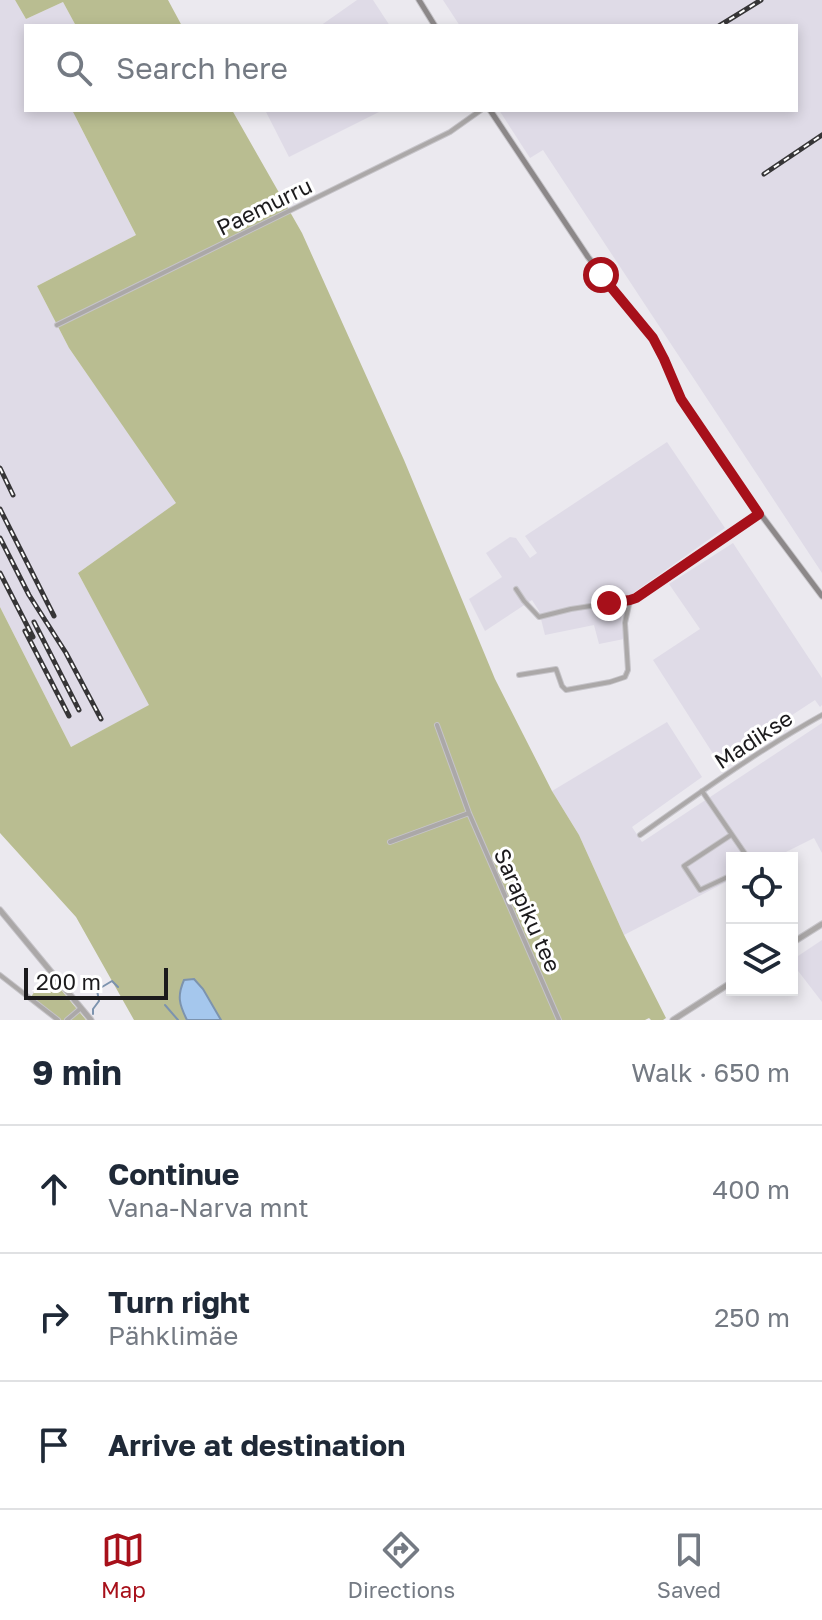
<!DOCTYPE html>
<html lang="en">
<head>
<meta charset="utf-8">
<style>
	:root { --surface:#fff; --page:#f6f6f7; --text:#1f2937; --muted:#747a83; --line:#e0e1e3; --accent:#a7101a }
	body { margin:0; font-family:"Golos Text",sans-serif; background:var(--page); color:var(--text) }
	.controls { position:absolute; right:24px; bottom:24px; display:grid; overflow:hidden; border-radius:0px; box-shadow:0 4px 12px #0003 }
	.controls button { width:72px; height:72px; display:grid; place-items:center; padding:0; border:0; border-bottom:2px solid var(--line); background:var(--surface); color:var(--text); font:40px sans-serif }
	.scale { position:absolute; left:24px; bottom:20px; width:144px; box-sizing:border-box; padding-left:8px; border:4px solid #1b1a1c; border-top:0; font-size:22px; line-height:28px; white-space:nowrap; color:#1b1a1c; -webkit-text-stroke:6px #fff; paint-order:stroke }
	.stop { position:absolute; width:24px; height:24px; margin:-18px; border:6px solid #a7101a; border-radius:50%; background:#fff }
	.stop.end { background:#a7101a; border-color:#fff; box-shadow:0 2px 8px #0008 }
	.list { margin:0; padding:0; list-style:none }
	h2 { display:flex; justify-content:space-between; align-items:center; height:104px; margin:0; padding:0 32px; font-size:34px }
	h2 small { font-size:26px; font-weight:400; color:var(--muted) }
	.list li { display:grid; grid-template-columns:52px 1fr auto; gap:24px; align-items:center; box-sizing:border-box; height:128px; padding:0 32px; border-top:2px solid var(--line) }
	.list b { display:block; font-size:30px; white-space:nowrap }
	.list p { margin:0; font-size:26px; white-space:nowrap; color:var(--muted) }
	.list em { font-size:26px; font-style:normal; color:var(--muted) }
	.icon { flex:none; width:44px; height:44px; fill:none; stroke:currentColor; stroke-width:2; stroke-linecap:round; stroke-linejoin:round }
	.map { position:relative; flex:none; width:822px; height:1020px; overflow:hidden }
	.search { position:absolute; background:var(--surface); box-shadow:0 4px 12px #0003; left:24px; right:24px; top:24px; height:88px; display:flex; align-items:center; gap:20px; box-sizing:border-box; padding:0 28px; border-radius:0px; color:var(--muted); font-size:30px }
	.sheet { height:488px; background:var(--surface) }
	nav { display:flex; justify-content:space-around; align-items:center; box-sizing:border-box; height:112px; border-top:2px solid var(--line); background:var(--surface); font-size:22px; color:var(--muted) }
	nav a { display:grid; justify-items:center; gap:4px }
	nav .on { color:var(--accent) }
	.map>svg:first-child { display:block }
	.built { fill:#dfdbe7 }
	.green { fill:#b9bd91 }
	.water { fill:#a5c7ed; stroke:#7c93ae; stroke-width:2 }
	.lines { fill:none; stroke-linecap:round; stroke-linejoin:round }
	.stream { stroke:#7c93ae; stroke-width:2 }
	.minor-casing { stroke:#c6c4c9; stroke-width:6 }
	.tertiary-casing { stroke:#c6c4c9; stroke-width:7 }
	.secondary-casing { stroke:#c6c4c9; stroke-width:7 }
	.minor { stroke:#aba8a8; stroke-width:4 }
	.tertiary { stroke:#aba8a8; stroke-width:5 }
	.secondary { stroke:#8c8889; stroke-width:5 }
	.rail-casing { stroke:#363537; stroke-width:5 }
	.rail { stroke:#fff; stroke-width:2; stroke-dasharray:6; stroke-linecap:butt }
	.route { stroke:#a7101a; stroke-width:10 }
	.labels { text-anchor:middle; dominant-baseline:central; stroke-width:6; stroke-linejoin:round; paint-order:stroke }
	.street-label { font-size:22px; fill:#1b1a1c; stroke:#fff }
</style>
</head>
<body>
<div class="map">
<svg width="822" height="1020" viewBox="0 0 822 1020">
	<rect width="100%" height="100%" fill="#ebe9ef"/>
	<path class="built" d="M0,0H15L26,19L63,2L76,26H26V110H72L136,235L37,286L69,348L177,503L78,573L150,705L71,747L0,607Z
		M357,0H373L390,26H320Z
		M443,0H822V573L543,150L530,158L499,110H796V26H460Z
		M265,110H383L289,157Z
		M667,442L725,528L619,603L624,639L599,644L594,625L545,635L539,611L532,600L485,631L469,599L502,577L486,553L510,537L516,538L530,558L537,553L525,536Z
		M733,543L822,678V705L820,707L815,700L719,763L653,660L700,629L669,584Z
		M667,722L702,777L632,827L642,842L822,723V853L814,838L774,858H732V879L624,935L579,835L552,791Z
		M822,940V1002L792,963V960Z"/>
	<path class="green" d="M15,0H168L182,26H76L63,2L26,19Z
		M72,110H232L302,233L404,460L495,679L552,791L579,835L624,935L666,1018L663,1020H651L649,1018L645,1020H134L76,917L0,833V607L71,747L149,705L78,573L176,503L69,348L37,286L136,235Z
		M48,974L86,1020H61L31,997L44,977Z"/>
	<path class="water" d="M194,979L203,989L221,1020H187C179,1004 177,996 184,980Z"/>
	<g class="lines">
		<path class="stream" d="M165,1005L178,1020
			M93,1014V1009L99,1001L97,990L112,981L118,987"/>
		<defs>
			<path id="minor" d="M57,325L450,132L481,110
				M516,589L524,601L539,617L571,609L630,600L636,598L759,514
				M519,675L556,669L562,686L566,690L610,682L625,677L628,670L625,623L630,600
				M437,725L469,813L559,1020
				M702,791L748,858
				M640,835C699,793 759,750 822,715
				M731,835L684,866L700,890L732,875
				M390,842L469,813
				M0,975L58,1020
				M67,1020L81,1008"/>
			<path id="tertiary" d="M0,910L91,1020
				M792,943L822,924
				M673,1020L732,982"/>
			<path id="secondary" d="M419,0L435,26
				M490,110L588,257L653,338L664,359L681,399L723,464L822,596"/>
		</defs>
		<use href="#minor" class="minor-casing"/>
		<use href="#tertiary" class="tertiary-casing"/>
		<use href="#secondary" class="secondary-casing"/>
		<use href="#minor" class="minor"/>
		<use href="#tertiary" class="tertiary"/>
		<use href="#secondary" class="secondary"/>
		<defs>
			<path id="rail" d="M719,26L761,0
				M764,174L822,135
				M0,468L13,495
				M0,509L54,616
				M0,538L29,595L66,653L101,719
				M0,573L33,637
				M34,622L79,710
				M25,631L69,716"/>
		</defs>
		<use href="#rail" class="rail-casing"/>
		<use href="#rail" class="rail"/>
	</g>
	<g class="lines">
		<path class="route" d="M601,275L653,338L664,359L681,399L759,514L636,598L630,600L609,603"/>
	</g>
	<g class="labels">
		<g class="street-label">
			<text transform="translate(264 206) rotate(-26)">Paemurru</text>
			<text transform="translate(753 739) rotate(-33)">Madikse</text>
			<text transform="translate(528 910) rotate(66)">Sarapiku tee</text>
		</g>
	</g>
</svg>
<div class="controls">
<button><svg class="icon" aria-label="locate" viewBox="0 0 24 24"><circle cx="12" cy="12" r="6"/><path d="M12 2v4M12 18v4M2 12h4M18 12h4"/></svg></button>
<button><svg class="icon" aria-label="layers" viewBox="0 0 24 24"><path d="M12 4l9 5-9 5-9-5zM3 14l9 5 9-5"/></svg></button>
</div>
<div class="scale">200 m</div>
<div class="stop" style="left:601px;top:275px"></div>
<div class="stop end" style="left:609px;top:603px"></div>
<div class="search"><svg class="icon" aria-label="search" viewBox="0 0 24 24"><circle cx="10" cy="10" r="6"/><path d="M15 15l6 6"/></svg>Search here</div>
</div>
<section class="sheet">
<h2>9 min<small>Walk · 650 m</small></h2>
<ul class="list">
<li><svg class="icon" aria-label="ahead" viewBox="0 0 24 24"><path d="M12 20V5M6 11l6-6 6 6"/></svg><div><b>Continue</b><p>Vana-Narva mnt</p></div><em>400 m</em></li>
<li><svg class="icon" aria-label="right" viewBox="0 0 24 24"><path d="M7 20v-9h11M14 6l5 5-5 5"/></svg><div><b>Turn right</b><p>Pähklimäe</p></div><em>250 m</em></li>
<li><svg class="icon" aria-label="arrive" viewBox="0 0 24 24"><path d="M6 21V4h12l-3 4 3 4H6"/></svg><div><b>Arrive at destination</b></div></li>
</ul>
</section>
<nav>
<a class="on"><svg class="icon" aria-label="map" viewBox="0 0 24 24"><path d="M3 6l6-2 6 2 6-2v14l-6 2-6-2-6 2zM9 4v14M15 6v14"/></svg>Map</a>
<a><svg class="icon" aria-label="directions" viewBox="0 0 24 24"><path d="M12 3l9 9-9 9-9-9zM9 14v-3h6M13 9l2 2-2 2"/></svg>Directions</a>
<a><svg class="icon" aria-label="saved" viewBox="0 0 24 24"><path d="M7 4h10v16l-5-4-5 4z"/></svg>Saved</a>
</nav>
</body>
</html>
